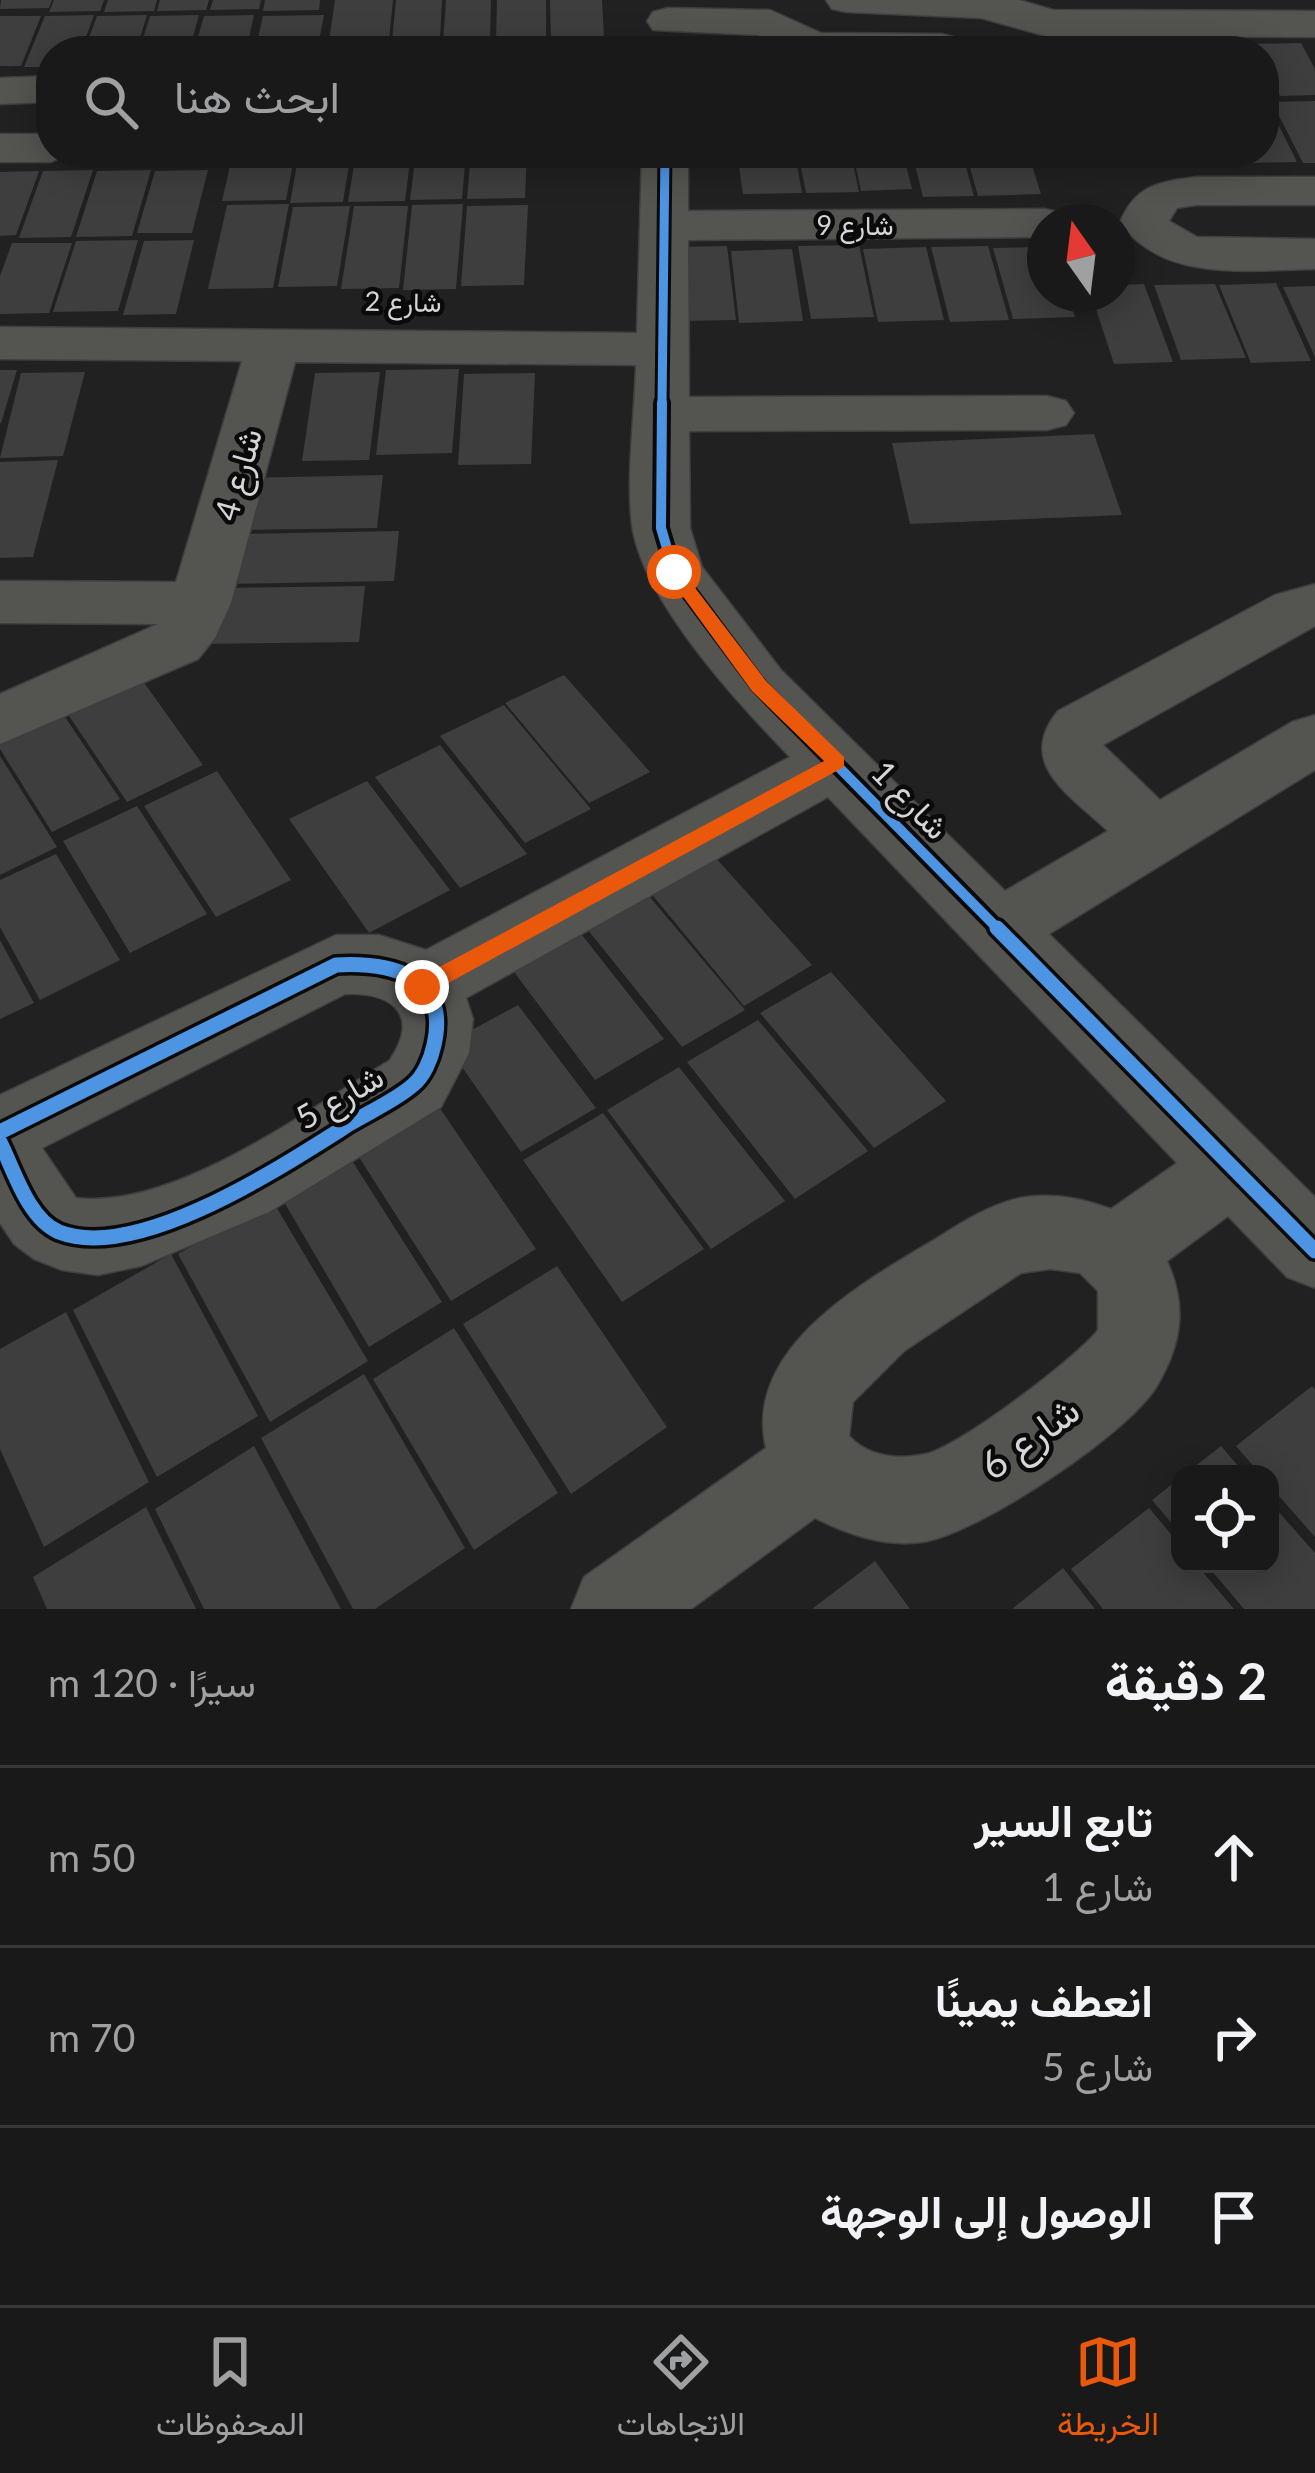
<!DOCTYPE html>
<html lang="ar">
<head>
<meta charset="utf-8">
<style>
	:root { --surface:#191919; --page:#262626; --text:#f1f3f6; --muted:#9fa0a2; --line:#373838; --accent:#ea580c }
	body { margin:0; font-family:Lato,Vazirmatn,sans-serif; background:var(--page); color:var(--text); direction:rtl }
	.controls { position:absolute; right:36px; bottom:36px; display:grid; overflow:hidden; border-radius:24px; box-shadow:0 6px 30px #0003 }
	.controls button { width:108px; height:108px; display:grid; place-items:center; padding:0; border:0; border-bottom:3px solid var(--line); background:var(--surface); color:var(--text); font:60px sans-serif }
	.compass { position:absolute; left:1027px; top:204px; width:108px; height:108px; border-radius:50%; background:var(--surface); box-shadow:0 6px 30px #0003; rotate:346deg }
	.stop { position:absolute; width:36px; height:36px; margin:-27px; border:9px solid #ea580c; border-radius:50%; background:#fff }
	.stop.end { background:#ea580c; border-color:#fff; box-shadow:0 3px 12px #0008 }
	.list { margin:0; padding:0; list-style:none }
	h2 { display:flex; justify-content:space-between; align-items:center; height:156px; margin:0; padding:0 48px; font-size:51px }
	h2 small { font-size:39px; font-weight:400; color:var(--muted) }
	.list li { display:grid; grid-template-columns:78px 1fr auto; gap:36px; align-items:center; box-sizing:border-box; height:180px; padding:0 48px; border-top:3px solid var(--line) }
	.list b { display:block; font-size:45px; white-space:nowrap }
	.list p { margin:0; font-size:39px; white-space:nowrap; color:var(--muted) }
	.list em { font-size:39px; font-style:normal; color:var(--muted) }
	.icon { flex:none; width:66px; height:66px; fill:none; stroke:currentColor; stroke-width:2; stroke-linecap:round; stroke-linejoin:round }
	.map { position:relative; flex:none; width:1315px; height:1609px; overflow:hidden; direction:ltr }
	.search { position:absolute; background:var(--surface); box-shadow:0 6px 30px #0003; left:36px; right:36px; top:36px; height:132px; display:flex; align-items:center; gap:30px; box-sizing:border-box; padding:0 42px; border-radius:48px; color:var(--muted); font-size:45px }
	.sheet { height:696px; background:var(--surface) }
	nav { display:flex; justify-content:space-around; align-items:center; box-sizing:border-box; height:168px; border-top:3px solid var(--line); background:var(--surface); font-size:33px; color:var(--muted) }
	nav a { display:grid; justify-items:center; gap:6px }
	nav .on { color:var(--accent) }
	.map>svg:first-child { display:block }
	.building { fill:#3e3e3e }
	.lines { fill:none; stroke-linecap:round; stroke-linejoin:round }
	.minor-casing { stroke:#3e3e3e; stroke-width:3 }
	.minor { fill:#545551; fill-rule:evenodd }
	.cycleway-far2-casing { stroke:#0b0a0b; stroke-width:15 }
	.cycleway-far1-casing { stroke:#0b0a0b; stroke-width:18 }
	.cycleway-casing { stroke:#0b0a0b; stroke-width:22 }
	.cycleway-far2 { stroke:#4d94e3; stroke-width:9 }
	.cycleway-far1 { stroke:#4d94e3; stroke-width:10 }
	.cycleway { stroke:#4d94e3; stroke-width:15 }
	.route { fill:#ea580c }
	.labels { text-anchor:middle; dominant-baseline:central; stroke-width:9; stroke-linejoin:round; paint-order:stroke }
	.far-street-label { font-size:27px; fill:#d5d4d6; stroke:#0b0a0b }
	.street-label { font-size:33px; fill:#d5d4d6; stroke:#0b0a0b }
	.near-street-label { font-size:39px; fill:#d5d4d6; stroke:#0b0a0b }
</style>
</head>
<body>
<div class="map">
<svg width="1315" height="1609" viewBox="0 0 1315 1609">
	<rect width="100%" height="100%" fill="#212121"/>
	<path class="building" d="M1,0H52L49,8L0,9Z
		M54,0H104L100,11L49,12Z
		M108,0H157L154,11L104,12Z
		M160,0H209L206,10L157,11Z
		M213,0H261L259,9L210,10Z
		M265,0H320L319,10L263,11Z
		M335,0H393L389,40L329,41Z
		M396,0H442L440,39L392,41Z
		M446,0H491L490,41L443,42Z
		M497,0H546V39L496,40Z
		M550,0H602L604,37L551,39Z
		M94,15L81,51H51V67H24L45,16Z
		M147,15L136,51H84L97,16Z
		M199,15L189,51H139L150,16Z
		M254,15L246,51H194L204,16Z
		M324,15L317,51H255L263,16Z
		M0,16H41L21,66H0Z
		M548,42H600V51H548Z
		M1135,42L1139,51H1088L1085,44Z
		M1191,42L1195,51H1143L1140,43Z
		M1244,42L1248,51H1198L1195,44Z
		M544,43V51H491V44Z
		M1301,43L1315,69V95L1280,96L1264,65V51H1257L1253,44Z
		M1082,44L1085,51H1031L1029,45Z
		M1264,82L1272,97L1265,98L1297,162L1245,163L1240,153H1264Z
		M1315,101V163H1303L1272,102Z
		M233,153H295L286,200L222,201Z
		M299,153H351L343,202L290,203Z
		M356,153H411L405,201L348,202Z
		M416,153H466L462,199L410,200Z
		M471,153H527L525,198L467,199Z
		M737,153H795L802,193L743,194Z
		M798,153H851L859,192L806,193Z
		M853,153H903L912,189L861,191Z
		M912,153H962L974,196L923,197Z
		M966,153H1028L1041,194L978,196Z
		M1063,153H1114L1117,161L1067,162Z
		M1122,153H1172L1177,164L1127,165Z
		M1179,153H1233L1238,162L1183,163Z
		M93,170L71,237L19,238L43,171Z
		M151,170L132,236L76,237L97,171Z
		M208,170L192,233H137L155,171Z
		M39,171L16,235L0,236V172Z
		M289,204L273,288L208,289L227,205Z
		M463,204L456,289L403,290L412,205Z
		M528,205L524,285L461,286L467,206Z
		M350,206L337,286L278,287L293,207Z
		M354,206H408L399,288L341,289Z
		M138,240L118,311L53,312L76,241Z
		M194,240L176,314L123,315L144,241Z
		M12,243H72L49,313L0,314V276Z
		M859,245L874,317L811,319L798,246Z
		M727,246L736,320L682,321L675,247Z
		M988,246L1009,320L950,322L931,247Z
		M926,247L944,320L878,322L863,249Z
		M1045,247V294H1067L1075,317L1013,319L993,248Z
		M792,249L803,321L739,323L731,251Z
		M1276,283L1311,361L1251,363L1219,285Z
		M1144,284L1173,362L1114,364L1091,294H1117V285Z
		M1215,284L1246,358L1181,360L1154,285Z
		M1315,286V357L1283,287Z
		M459,369L452,453L376,455L386,370Z
		M0,370H17L1,423H0Z
		M85,372L63,456L0,458L21,373Z
		M380,372L369,460L302,461L315,373Z
		M535,373L531,464L458,465L464,374Z
		M1094,434L1122,515L910,524L892,443Z
		M58,460L33,557L0,558V462Z
		M383,475L377,528L232,530L242,478Z
		M399,531L394,581L231,584L240,534Z
		M365,586L359,642L199,644L210,588Z
		M135,670L203,765L127,802L61,704Z
		M564,675L650,772L589,803L505,703Z
		M57,705L120,799L52,832L0,749V730Z
		M504,705L591,809L525,843L440,736Z
		M440,745L527,854L460,888L375,777Z
		M0,756L57,847L0,875Z
		M217,771L291,880L216,917L144,806Z
		M367,781L450,890L369,933L289,819Z
		M137,806L207,914L130,953L63,841Z
		M56,854L120,960L40,1000L0,927V880Z
		M714,856L812,965L744,1006L649,891Z
		M649,896L745,1010L682,1047L588,930Z
		M582,935L664,1039L595,1080L514,972Z
		M0,940L34,1003L0,1019Z
		M831,972L946,1101L874,1148L760,1013Z
		M518,1005L596,1108L521,1152L446,1044Z
		M758,1020L868,1151L795,1199L687,1062Z
		M679,1067L785,1201L711,1249L607,1110Z
		M439,1107L536,1249L451,1301L357,1154Z
		M603,1113L704,1249L622,1302L523,1160Z
		M349,1156L442,1302L369,1347L280,1195Z
		M272,1200L368,1361L270,1422L178,1254Z
		M171,1254L258,1416L157,1477L73,1310Z
		M557,1266L667,1427L571,1494L463,1324Z
		M66,1312L149,1482L44,1547L0,1449V1349Z
		M454,1328L558,1493L474,1550L373,1379Z
		M364,1374L465,1548L375,1609H353L261,1438Z
		M1312,1386L1315,1389V1537L1270,1486V1474H1260L1236,1446Z
		M254,1446L341,1609H204L155,1509Z
		M1221,1446L1245,1474H1185Z
		M1180,1478V1533L1152,1500Z
		M1270,1502L1315,1553V1609H1244L1206,1564H1270Z
		M146,1507L196,1609H47L33,1577Z
		M1149,1508L1180,1545V1564H1196L1234,1609H1103L1071,1569Z
		M875,1561L910,1609H812Z
		M1063,1568L1095,1609H1012Z"/>
	<g class="lines">
		<defs>
			<path id="minor" d="M826,0H1019L1053,10L1315,11V37L1046,36L981,18L847,12L832,9Z
				M668,8L770,10L821,33L942,34L957,38L963,47L961,51H783L758,35L653,30L647,21L653,12Z
				M51,76V102L0,104V78Z
				M0,134H51V153H71L51,162H0Z
				M642,153H688V211L1045,209L1062,213L1068,222H1045V237L688,240L689,397L1047,396L1066,401L1074,413L1066,425L1047,430L689,431L690,528L702,567L781,670L1005,891L1108,831C1070,795 1015,764 1058,711L1275,595L1315,584V626L1103,745L1160,800L1292,722L1315,715V770L1049,934L1315,1197V1288L1287,1277L1228,1216L1167,1261C1187,1306 1182,1342 1158,1384C1132,1432 976,1535 922,1542C884,1547 849,1535 815,1518L691,1609H571L584,1577L766,1448C743,1350 860,1284 929,1243C957,1226 987,1205 1020,1198C1051,1192 1082,1198 1111,1209L1177,1163L828,797L466,998L473,1019L469,1053L441,1107L269,1212L141,1266L98,1275L62,1270L34,1259L14,1244L0,1223V1095L336,935H379L426,950L790,757C738,703 647,605 633,531C625,487 635,412 636,365L295,362L231,603L215,638L198,659L0,744V694L158,624L0,623V581L176,582L242,361L0,359V327L637,333ZM345,994C393,992 421,1015 389,1061C306,1110 175,1210 76,1198L42,1148ZM1050,1269L1080,1273L1098,1291V1330C1078,1357 957,1448 926,1454C897,1460 869,1457 849,1436L853,1402L904,1351L1021,1273Z
				M1196,177H1315V205H1196L1177,208L1169,221L1197,237L1315,239V269C1249,270 1162,283 1120,222C1136,185 1158,182 1196,177Z"/>
		</defs>
		<use href="#minor" class="minor-casing"/>
		<use href="#minor" class="minor"/>
		<defs>
			<path id="cycleway-far2" d="M662,406L665,153"/>
			<path id="cycleway-far1" d="M662,403L661,528L674,572L759,686L1000,931"/>
			<path id="cycleway" d="M997,928L1315,1251
				M0,1132L336,965C390,962 450,975 434,1045C431,1059 424,1076 413,1085C396,1100 371,1111 351,1123C286,1164 138,1263 59,1232C28,1219 14,1170 0,1142"/>
		</defs>
		<use href="#cycleway-far2" class="cycleway-far2-casing"/>
		<use href="#cycleway-far1" class="cycleway-far1-casing"/>
		<use href="#cycleway" class="cycleway-casing"/>
		<use href="#cycleway-far2" class="cycleway-far2"/>
		<use href="#cycleway-far1" class="cycleway-far1"/>
		<use href="#cycleway" class="cycleway"/>
	</g>
	<path class="route" d="M668,568H680L766,681L844,757V767L430,993H415V980L824,761L752,691L668,576Z"/>
	<g class="labels">
		<g class="far-street-label">
			<text x="855" y="224">شارع 9</text>
			<text transform="translate(403 301) rotate(1)">شارع 2</text>
		</g>
		<g class="street-label">
			<text transform="translate(237 474) rotate(-74)">شارع 4</text>
			<text transform="translate(911 799) rotate(46)">شارع 1</text>
			<text transform="translate(339 1096) rotate(-30)">شارع 5</text>
		</g>
		<g class="near-street-label">
			<text transform="translate(1029 1437) rotate(-36)">شارع 6</text>
		</g>
	</g>
</svg>
<div class="controls">
<button><svg class="icon" aria-label="locate" viewBox="0 0 24 24"><circle cx="12" cy="12" r="6"/><path d="M12 2v4M12 18v4M2 12h4M18 12h4"/></svg></button>
</div>
<svg class="compass" viewBox="-18 -18 36 36"><path d="M0-13l5 13h-10z" fill="#e53935"/><path d="M0 13l5-13h-10z" fill="#9fa0a2"/></svg>
<div class="stop" style="left:674px;top:572px"></div>
<div class="stop end" style="left:422px;top:987px"></div>
<div class="search"><svg class="icon" aria-label="search" viewBox="0 0 24 24"><circle cx="10" cy="10" r="6"/><path d="M15 15l6 6"/></svg>ابحث هنا</div>
</div>
<section class="sheet">
<h2>2 دقيقة<small>سيرًا · 120 m</small></h2>
<ul class="list">
<li><svg class="icon" aria-label="ahead" viewBox="0 0 24 24"><path d="M12 20V5M6 11l6-6 6 6"/></svg><div><b>تابع السير</b><p>شارع 1</p></div><em>50 m</em></li>
<li><svg class="icon" aria-label="right" viewBox="0 0 24 24"><path d="M7 20v-9h11M14 6l5 5-5 5"/></svg><div><b>انعطف يمينًا</b><p>شارع 5</p></div><em>70 m</em></li>
<li><svg class="icon" aria-label="arrive" viewBox="0 0 24 24"><path d="M6 21V4h12l-3 4 3 4H6"/></svg><div><b>الوصول إلى الوجهة</b></div></li>
</ul>
</section>
<nav>
<a class="on"><svg class="icon" aria-label="map" viewBox="0 0 24 24"><path d="M3 6l6-2 6 2 6-2v14l-6 2-6-2-6 2zM9 4v14M15 6v14"/></svg>الخريطة</a>
<a><svg class="icon" aria-label="directions" viewBox="0 0 24 24"><path d="M12 3l9 9-9 9-9-9zM9 14v-3h6M13 9l2 2-2 2"/></svg>الاتجاهات</a>
<a><svg class="icon" aria-label="saved" viewBox="0 0 24 24"><path d="M7 4h10v16l-5-4-5 4z"/></svg>المحفوظات</a>
</nav>
</body>
</html>
